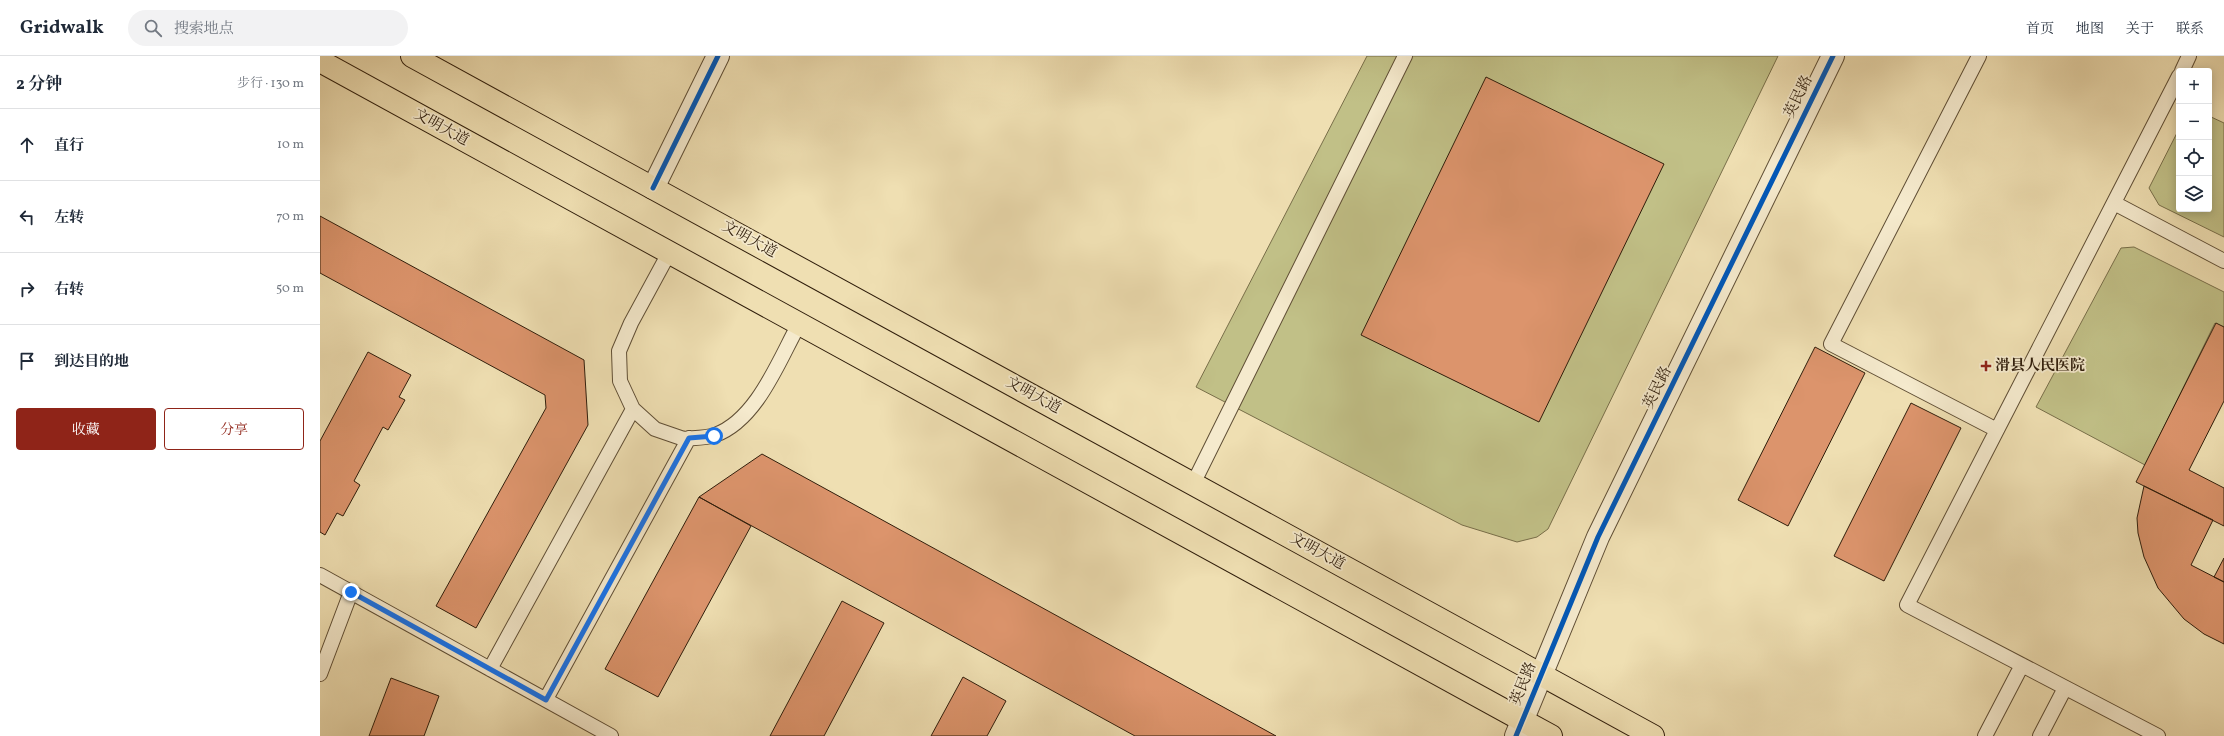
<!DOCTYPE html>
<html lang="zh">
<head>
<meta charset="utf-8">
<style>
	:root { --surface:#fff; --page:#f2f2f3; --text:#1f2937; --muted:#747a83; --line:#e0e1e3; --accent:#8f2418 }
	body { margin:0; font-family:Vollkorn,"Noto Serif SC",serif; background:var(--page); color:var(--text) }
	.controls { position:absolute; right:12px; top:12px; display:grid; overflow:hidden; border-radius:4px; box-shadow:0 2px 10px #0003 }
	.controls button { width:36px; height:36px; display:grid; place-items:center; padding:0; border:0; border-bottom:1px solid var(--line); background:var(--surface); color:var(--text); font:20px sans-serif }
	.stop { position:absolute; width:12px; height:12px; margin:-9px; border:3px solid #1a73e8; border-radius:50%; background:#fff }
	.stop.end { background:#1a73e8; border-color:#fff; box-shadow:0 1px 4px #0008 }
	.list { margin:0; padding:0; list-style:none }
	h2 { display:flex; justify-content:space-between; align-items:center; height:52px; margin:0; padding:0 16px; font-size:17px }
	h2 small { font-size:13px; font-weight:400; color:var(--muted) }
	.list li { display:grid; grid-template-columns:26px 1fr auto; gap:12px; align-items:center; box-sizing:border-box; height:72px; padding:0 16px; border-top:1px solid var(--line) }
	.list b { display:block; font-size:15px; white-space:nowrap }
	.list em { font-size:13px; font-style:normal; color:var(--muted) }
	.actions { display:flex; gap:8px; padding:12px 16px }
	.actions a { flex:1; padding:9px 0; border:1px solid var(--accent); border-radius:4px; text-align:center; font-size:14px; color:var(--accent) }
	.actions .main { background:var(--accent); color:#fff }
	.icon { flex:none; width:22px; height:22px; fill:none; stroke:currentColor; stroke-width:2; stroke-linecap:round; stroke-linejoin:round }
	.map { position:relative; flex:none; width:1904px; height:680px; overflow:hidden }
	header { display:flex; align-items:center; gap:24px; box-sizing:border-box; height:56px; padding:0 20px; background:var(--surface); border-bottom:1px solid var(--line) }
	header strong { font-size:19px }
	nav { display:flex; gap:22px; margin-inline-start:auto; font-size:14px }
	.search { width:280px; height:36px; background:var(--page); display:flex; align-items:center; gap:10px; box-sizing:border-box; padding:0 14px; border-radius:22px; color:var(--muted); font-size:15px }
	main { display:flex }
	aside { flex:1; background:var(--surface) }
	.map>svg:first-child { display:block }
	.green { fill:#c1c087; stroke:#786e49 }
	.building { fill:#dc946c; stroke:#2f1d0b }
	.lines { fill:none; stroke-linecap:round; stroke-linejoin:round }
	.service-casing { stroke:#5f4e35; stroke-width:16 }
	.minor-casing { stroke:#5f4e35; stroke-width:24 }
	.tertiary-casing { stroke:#5f4e35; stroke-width:24 }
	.primary-casing { stroke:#2f1d0b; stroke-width:24 }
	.service { stroke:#f5eacd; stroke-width:14 }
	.minor { stroke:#f5eacd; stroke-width:22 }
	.tertiary { stroke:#f5eacd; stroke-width:22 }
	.primary { stroke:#efdfb2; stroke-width:22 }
	.cycleway-casing { stroke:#f5eacd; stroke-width:8 }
	.cycleway { stroke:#0057b8; stroke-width:5 }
	.route { stroke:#1a73e8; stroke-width:5 }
	.poi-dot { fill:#8f2418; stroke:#f5eacd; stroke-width:1.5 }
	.labels { text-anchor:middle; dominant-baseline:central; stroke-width:3.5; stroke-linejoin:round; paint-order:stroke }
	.street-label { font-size:15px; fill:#2f1d0b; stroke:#f5eacd }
	.poi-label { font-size:15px; font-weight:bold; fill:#2f1d0b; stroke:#f5eacd; text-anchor:start }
</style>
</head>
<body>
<header>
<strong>Gridwalk</strong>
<div class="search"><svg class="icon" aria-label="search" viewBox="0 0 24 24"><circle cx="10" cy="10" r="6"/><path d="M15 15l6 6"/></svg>搜索地点</div>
<nav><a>首页</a><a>地图</a><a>关于</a><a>联系</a></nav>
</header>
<main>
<aside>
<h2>2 分钟<small>步行 · 130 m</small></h2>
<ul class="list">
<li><svg class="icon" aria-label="ahead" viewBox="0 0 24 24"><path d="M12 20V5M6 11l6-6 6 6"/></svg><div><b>直行</b></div><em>10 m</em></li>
<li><svg class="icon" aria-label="left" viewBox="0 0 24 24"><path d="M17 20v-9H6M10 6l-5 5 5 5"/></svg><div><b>左转</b></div><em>70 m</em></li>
<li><svg class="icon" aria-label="right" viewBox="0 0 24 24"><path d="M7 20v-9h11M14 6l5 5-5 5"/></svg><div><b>右转</b></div><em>50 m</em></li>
<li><svg class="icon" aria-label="arrive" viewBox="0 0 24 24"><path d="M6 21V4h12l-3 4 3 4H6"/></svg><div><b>到达目的地</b></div></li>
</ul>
<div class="actions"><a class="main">收藏</a><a>分享</a></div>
</aside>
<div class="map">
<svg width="1904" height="680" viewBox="0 0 1904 680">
	<rect width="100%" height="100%" fill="#efdfb2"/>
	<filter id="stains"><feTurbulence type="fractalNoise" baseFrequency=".005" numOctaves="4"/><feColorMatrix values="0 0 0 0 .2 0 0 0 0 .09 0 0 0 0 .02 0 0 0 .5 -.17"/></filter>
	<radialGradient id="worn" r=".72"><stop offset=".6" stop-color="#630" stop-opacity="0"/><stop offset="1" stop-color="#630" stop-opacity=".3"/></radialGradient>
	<path class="green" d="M1047,0H1458L1228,473L1217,481L1197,486L1142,469L876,331Z
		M1889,60L1904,67V181L1839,149L1829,132L1859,73V153H1889Z
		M1814,191L1904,236V271L1895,267L1825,409L1716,351L1801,192Z"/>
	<path class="building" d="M1166,21L1344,108L1219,366L1041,279Z
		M0,160L264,304L268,369L156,572L116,550L226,352L225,339L0,217Z
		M1896,267L1904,271V345L1869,414L1904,432V470L1816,426Z
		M1495,291L1545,317L1468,470L1418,444Z
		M48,296L91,319L79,341L85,344L68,374L63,371L34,425L40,429L23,460L17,457L5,479L0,476V385Z
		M1591,347L1641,372L1564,525L1514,500Z
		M442,398L956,680H815L379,441Z
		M1824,430L1893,464L1871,509L1904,526V588L1884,578L1864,563L1838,532L1824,501L1818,477L1817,462Z
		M379,441L431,470L338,641L285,613Z
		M1904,502V526L1894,521Z
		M522,545L564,567L504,680H450Z
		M643,621L686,645L667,680H611Z
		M71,622L119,640L104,680H49Z"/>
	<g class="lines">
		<defs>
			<path id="service" d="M1659,0L1511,288L1677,374
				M1862,15L1869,0
				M1794,147L1904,205
				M349,197L311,267L299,295L300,325L313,353L335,373L364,383C374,382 386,382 395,379C437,364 459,304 479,268
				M873,428L1085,0
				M0,519L291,680
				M170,613L313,353
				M0,618L31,536
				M226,643L369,382
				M1665,680L1702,609
				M1720,680L1745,632
				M1838,680L1587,549L1859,20"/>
			<path id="minor" d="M333,132L398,0"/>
			<path id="tertiary" d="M1196,680L1278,481L1513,0"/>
			<path id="primary" d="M92,0L1333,680
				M0,5L1231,680"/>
		</defs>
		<use href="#service" class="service-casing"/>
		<use href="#minor" class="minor-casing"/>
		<use href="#tertiary" class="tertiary-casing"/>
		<use href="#primary" class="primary-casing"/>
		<use href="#service" class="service"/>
		<use href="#minor" class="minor"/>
		<use href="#tertiary" class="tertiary"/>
		<use href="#primary" class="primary"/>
		<defs>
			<path id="cycleway" d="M333,132L398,0
				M1196,680L1278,481L1513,0"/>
		</defs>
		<use href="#cycleway" class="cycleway-casing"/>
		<use href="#cycleway" class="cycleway"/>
	</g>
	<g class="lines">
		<path class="route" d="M31,536L226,644L369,382L394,380"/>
	</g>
	<path class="poi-dot" d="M1664 304h4v4h4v4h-4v4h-4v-4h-4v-4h4z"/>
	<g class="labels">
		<g class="street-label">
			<text transform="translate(1479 41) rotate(-64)">英民路</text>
			<text transform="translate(121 72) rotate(29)">文明大道</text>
			<text transform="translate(429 184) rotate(29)">文明大道</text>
			<text transform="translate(1338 332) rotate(-64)">英民路</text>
			<text transform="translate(713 340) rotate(29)">文明大道</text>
			<text transform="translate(997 496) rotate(29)">文明大道</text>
			<text transform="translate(1204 628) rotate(-68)">英民路</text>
		</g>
		<g class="poi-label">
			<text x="1675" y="310">滑县人民医院</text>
		</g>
	</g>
	<rect width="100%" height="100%" filter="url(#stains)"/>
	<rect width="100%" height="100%" fill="url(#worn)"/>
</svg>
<div class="controls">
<button>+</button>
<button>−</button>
<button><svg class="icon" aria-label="locate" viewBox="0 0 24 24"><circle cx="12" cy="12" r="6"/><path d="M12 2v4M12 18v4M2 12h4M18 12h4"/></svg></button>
<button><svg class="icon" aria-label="layers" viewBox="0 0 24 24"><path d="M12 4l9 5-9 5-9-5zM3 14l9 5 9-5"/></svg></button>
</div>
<div class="stop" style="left:394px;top:380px"></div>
<div class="stop end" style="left:31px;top:536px"></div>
</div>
</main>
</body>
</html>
